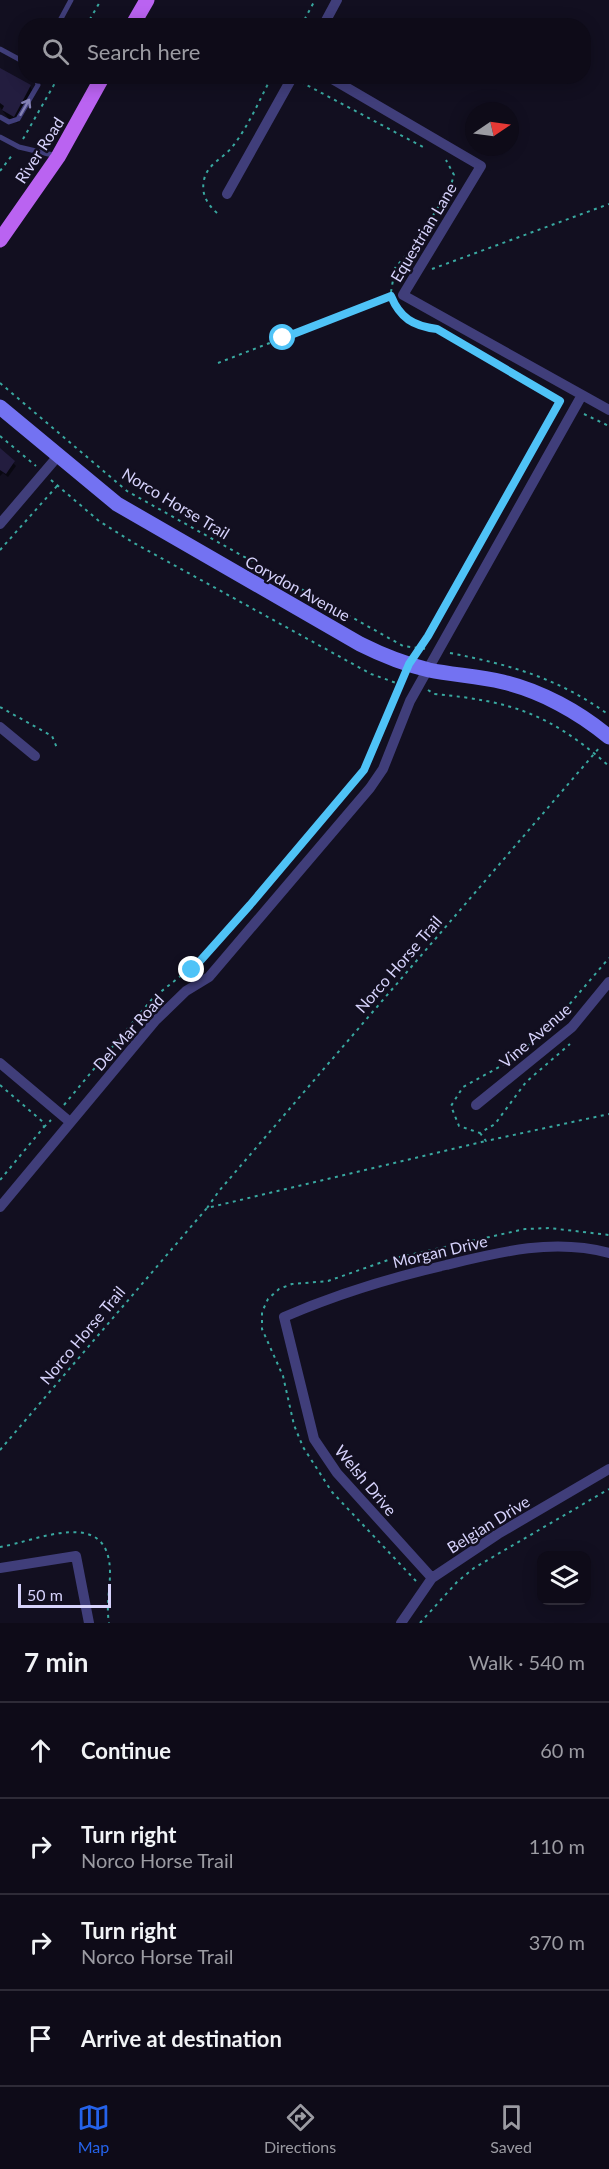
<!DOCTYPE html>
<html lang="en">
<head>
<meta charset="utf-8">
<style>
	:root { --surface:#0e0b18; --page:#171421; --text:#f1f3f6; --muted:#9b9ba2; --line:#2e2b37; --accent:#2563eb }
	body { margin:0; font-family:Lato,sans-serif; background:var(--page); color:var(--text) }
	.controls { position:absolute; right:18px; bottom:18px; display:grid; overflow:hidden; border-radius:12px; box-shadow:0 3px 15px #0003 }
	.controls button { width:54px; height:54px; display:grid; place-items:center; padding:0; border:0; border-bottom:2px solid var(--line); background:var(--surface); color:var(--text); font:30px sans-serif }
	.compass { position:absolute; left:465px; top:102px; width:54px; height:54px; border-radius:50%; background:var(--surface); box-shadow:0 3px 15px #0003; rotate:77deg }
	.scale { position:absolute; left:18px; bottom:15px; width:93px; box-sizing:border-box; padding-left:6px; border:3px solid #d6d2fb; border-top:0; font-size:16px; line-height:21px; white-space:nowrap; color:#d6d2fb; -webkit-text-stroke:4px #120f20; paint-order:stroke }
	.stop { position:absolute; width:18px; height:18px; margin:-14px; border:4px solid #4fc3f7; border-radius:50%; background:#fff }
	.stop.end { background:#4fc3f7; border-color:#fff; box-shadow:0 2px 6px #0008 }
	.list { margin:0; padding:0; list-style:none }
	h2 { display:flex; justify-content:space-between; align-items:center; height:78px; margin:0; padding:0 24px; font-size:26px }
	h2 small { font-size:20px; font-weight:400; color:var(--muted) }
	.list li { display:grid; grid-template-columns:39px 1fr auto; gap:18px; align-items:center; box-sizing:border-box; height:96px; padding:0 24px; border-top:2px solid var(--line) }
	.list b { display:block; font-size:22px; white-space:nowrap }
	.list p { margin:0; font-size:20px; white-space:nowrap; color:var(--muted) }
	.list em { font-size:20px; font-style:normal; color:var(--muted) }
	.icon { flex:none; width:33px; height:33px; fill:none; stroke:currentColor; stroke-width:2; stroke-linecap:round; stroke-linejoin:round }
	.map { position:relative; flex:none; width:609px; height:1623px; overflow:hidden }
	.search { position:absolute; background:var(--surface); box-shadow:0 3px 15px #0003; left:18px; right:18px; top:18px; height:66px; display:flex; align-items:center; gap:15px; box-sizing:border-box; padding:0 21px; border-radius:24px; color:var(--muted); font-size:22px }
	.sheet { height:462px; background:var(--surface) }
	nav { display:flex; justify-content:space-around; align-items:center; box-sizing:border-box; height:84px; border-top:2px solid var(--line); background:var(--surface); font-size:16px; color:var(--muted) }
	nav a { display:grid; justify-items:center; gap:3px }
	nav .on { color:var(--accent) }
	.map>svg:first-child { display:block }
	.shadow { fill:#0007 }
	.building { fill:#231d3f }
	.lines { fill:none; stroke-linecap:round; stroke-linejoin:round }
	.path { stroke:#39a8a0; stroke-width:2; stroke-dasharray:3 4.5; stroke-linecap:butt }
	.lane { stroke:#403e7a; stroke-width:5 }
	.street { stroke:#403e7a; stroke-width:10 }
	.secondary { stroke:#7372f2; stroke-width:15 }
	.primary { stroke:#ba63f1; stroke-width:15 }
	.oneway { stroke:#8481b4 }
	.route { stroke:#4fc3f7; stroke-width:8 }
	.labels { text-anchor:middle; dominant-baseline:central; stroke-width:5; stroke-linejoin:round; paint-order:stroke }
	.street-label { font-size:16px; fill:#d6d2fb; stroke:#120f20 }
</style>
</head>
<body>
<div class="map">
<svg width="609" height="1623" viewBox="0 0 609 1623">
	<rect width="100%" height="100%" fill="#120f20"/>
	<path class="shadow" d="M0,70L30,86L34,94L18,123L8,118L0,107Z
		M0,450L16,466L8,477L3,473L0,476Z"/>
	<path class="building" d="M0,68L31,85L14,117L2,110L4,106L0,103Z
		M0,448L15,461L6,474L0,470Z"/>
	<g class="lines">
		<path class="path" d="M86,26L101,0
			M301,26L315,0
			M301,82L423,147
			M23,139L59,76
			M0,171L13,154
			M217,213C207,204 201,194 204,180C207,164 224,158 233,146C249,125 260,99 272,76
			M432,269L609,204
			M391,292L395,268L416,244L451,185L454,175L446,160
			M394,304C402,322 418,327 437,329L560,401L417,653
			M218,363L391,296
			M0,383L127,491L403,646L427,649
			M584,414L609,426
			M0,436L36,466
			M51,480L99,521L134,543L371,674L402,685
			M0,550L57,486
			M450,653C511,665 558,678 609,715
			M428,690L434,694C512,701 550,714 609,766
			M0,707L52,736L57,748
			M516,1056L556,1020L609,958
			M512,1060L463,1087L451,1106L459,1126L480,1133L495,1124L526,1082L570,1044
			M0,1085L43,1122L44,1127L0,1180
			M64,1105L153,998L207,955L364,770L404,677
			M44,1127L51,1120
			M480,1133L486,1141L609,1114
			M207,1208L219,1191L600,747
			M0,1450L207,1208L486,1141
			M0,1547C37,1541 110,1505 110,1573C110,1590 106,1605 109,1623
			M416,1581L332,1492L303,1447L294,1425L283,1376L262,1329V1312L268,1299L279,1289L292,1284L328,1281L391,1259L525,1229L549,1228L609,1235
			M420,1623L457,1582L474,1568L609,1489"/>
		<path class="lane" d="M57,26L71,0
			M0,49L26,63
			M0,117L9,122L18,119L38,85L36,76
			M0,137L19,147L57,156"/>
		<path class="street" d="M323,26L337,0
			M327,76L481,166L403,295L609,410
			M227,194L293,76
			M0,524L58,456
			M0,727L35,756
			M0,1063L70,1122
			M476,1105L572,1027L609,982
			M0,1207L155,1021L186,991L209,977L370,788L383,769L410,701L582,395
			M0,1568L76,1556L89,1623
			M432,1578L337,1473L314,1439L284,1317C337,1294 389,1278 446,1265C499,1252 554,1238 609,1253
			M401,1623L432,1578L498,1534L609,1469"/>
		<path class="secondary" d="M0,407L117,504L360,644C382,655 404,664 429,670C453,675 478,676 503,682C541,691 579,712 609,737"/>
		<path class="primary" d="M132,26L147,0
			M0,240L58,157L103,76"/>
	</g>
	<defs><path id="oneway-shaft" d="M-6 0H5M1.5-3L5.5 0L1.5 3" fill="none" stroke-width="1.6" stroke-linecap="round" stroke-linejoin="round" transform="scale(1.5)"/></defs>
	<use class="oneway" href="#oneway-shaft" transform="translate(25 107) rotate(-60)"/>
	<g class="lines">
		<path class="route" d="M192,970L250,905L364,770L409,664L428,636L560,401L437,329C413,326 400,318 391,296L283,338"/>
	</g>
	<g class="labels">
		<g class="street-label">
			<text transform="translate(39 150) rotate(-57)">River Road</text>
			<text transform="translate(423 232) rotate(-59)">Equestrian Lane</text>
			<text transform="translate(176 503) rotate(31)">Norco Horse Trail</text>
			<text transform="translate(298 588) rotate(29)">Corydon Avenue</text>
			<text transform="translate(398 964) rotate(-49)">Norco Horse Trail</text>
			<text transform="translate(128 1032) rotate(-48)">Del Mar Road</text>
			<text transform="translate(535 1035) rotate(-41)">Vine Avenue</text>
			<text transform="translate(440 1251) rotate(-13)">Morgan Drive</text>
			<text transform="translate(82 1335) rotate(-50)">Norco Horse Trail</text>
			<text transform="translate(366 1480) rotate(50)">Welsh Drive</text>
			<text transform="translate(488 1524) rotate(-32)">Belgian Drive</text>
		</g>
	</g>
</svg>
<div class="controls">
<button><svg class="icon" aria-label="layers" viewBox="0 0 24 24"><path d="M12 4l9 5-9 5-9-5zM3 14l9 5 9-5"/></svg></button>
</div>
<svg class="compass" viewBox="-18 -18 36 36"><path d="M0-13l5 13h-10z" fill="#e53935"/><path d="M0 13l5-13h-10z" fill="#9b9ba2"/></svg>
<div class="scale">50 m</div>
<div class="stop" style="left:283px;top:338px"></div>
<div class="stop end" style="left:192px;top:970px"></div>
<div class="search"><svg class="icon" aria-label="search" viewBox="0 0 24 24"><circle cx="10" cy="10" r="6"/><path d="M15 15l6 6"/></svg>Search here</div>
</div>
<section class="sheet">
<h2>7 min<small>Walk · 540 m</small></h2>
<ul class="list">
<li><svg class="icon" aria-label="ahead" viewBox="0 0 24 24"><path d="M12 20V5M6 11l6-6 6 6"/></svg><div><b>Continue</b></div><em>60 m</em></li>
<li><svg class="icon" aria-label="right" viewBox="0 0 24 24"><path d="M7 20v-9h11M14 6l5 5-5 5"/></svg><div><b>Turn right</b><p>Norco Horse Trail</p></div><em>110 m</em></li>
<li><svg class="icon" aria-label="right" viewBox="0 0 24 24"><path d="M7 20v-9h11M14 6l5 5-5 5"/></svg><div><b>Turn right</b><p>Norco Horse Trail</p></div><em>370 m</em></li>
<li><svg class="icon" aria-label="arrive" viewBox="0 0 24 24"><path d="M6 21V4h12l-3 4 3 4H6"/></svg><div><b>Arrive at destination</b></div></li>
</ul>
</section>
<nav>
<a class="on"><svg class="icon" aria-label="map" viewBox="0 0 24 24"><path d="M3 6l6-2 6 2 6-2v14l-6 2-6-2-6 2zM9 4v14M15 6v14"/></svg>Map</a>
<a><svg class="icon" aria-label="directions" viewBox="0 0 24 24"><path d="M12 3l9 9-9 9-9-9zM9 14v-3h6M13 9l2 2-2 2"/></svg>Directions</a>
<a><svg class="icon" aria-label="saved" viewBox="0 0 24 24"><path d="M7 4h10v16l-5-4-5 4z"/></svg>Saved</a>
</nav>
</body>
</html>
